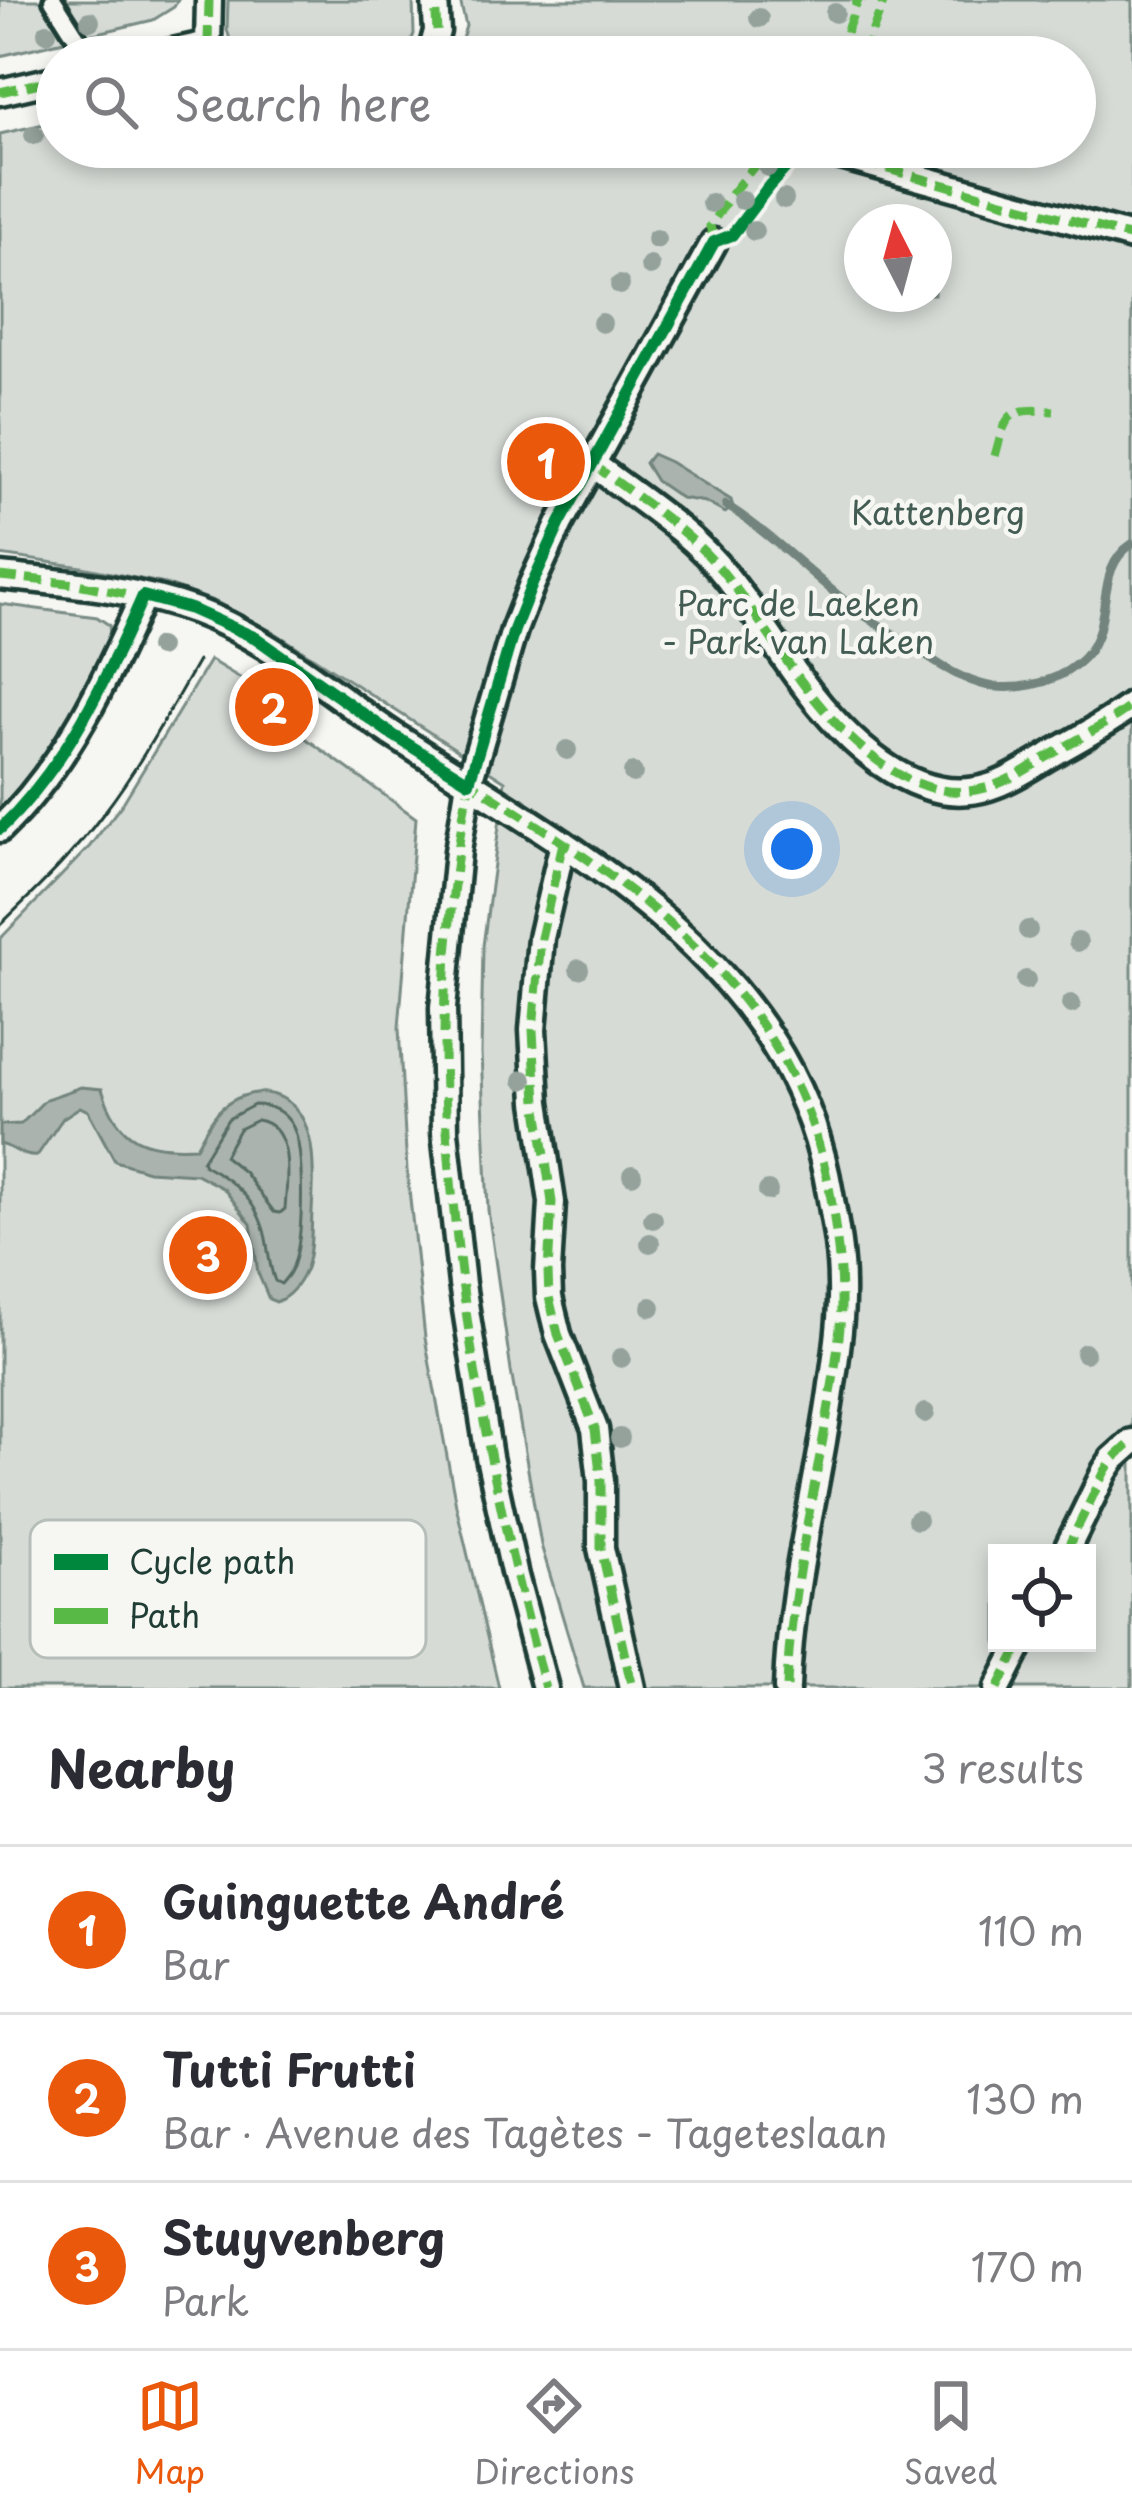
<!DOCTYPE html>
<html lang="en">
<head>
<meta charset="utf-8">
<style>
	:root { --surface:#fff; --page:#f7f7f7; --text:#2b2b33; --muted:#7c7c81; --line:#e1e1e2; --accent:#ea580c }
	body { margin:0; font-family:"Playpen Sans",sans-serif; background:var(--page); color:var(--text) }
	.controls { position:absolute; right:36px; bottom:36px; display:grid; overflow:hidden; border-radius:0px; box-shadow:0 6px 18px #0003 }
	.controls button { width:108px; height:108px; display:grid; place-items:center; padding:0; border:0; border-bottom:3px solid var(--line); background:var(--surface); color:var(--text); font:60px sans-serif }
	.compass { position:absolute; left:844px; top:204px; width:108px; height:108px; border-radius:50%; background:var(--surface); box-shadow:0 6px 18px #0003; rotate:354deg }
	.you { position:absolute; left:792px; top:849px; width:42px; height:42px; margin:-30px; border:9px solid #fff; border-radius:50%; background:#1a73e8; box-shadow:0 0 0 18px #1a73e833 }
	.badge { display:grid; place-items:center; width:78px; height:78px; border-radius:50%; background:var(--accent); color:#fff; font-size:39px; font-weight:700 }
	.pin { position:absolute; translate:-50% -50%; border:6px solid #fff; box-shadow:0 3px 12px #0006 }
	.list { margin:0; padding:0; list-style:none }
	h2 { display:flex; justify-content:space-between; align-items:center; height:156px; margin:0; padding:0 48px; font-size:51px }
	h2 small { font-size:39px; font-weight:400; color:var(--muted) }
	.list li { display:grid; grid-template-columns:78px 1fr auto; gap:36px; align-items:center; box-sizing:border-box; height:168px; padding:0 48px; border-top:3px solid var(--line) }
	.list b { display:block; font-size:45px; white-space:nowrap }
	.list p { margin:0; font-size:39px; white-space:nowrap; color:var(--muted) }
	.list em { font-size:39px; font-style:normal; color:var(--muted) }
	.icon { flex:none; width:66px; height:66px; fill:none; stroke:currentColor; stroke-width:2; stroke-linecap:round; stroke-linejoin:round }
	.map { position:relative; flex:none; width:1132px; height:1688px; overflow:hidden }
	.search { position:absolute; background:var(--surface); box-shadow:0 6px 18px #0003; left:36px; right:36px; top:36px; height:132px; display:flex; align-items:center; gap:30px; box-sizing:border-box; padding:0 42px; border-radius:66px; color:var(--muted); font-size:45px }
	.sheet { height:660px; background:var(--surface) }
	nav { display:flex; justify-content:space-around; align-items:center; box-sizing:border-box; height:168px; border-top:3px solid var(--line); background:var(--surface); font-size:33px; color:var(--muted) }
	nav a { display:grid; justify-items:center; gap:6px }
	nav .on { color:var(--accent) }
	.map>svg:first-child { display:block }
	.green { fill:#d6dbd6; stroke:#7a8c85; stroke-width:3; fill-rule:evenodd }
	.water { fill:#aab3ae; stroke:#72847d; stroke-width:3 }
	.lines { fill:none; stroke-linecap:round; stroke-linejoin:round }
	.shore { stroke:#576c65; stroke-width:3 }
	.stream { stroke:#72847d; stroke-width:9 }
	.service-casing { stroke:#1f3d34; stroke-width:26 }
	.pedestrian-casing { stroke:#1f3d34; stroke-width:33 }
	.service { stroke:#f6f6f2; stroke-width:16 }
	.pedestrian { stroke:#f6f6f2; stroke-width:24 }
	.tram { stroke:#1f3d34; stroke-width:3 }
	.quiet { stroke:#58b947; stroke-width:9; stroke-dasharray:18 9; stroke-linecap:butt }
	.cycleway-casing { stroke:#f6f6f2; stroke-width:20 }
	.cycleway { stroke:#00873e; stroke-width:12 }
	.tree { fill:#94a29b }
	.labels { text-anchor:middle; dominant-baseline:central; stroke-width:9; stroke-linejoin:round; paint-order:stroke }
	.park-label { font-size:33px; fill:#445d54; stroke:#f6f6f2 }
	.key { fill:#f6f6f2; stroke:#b6beb9; stroke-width:3 }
	.key-label { font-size:33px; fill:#1f3d34 }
</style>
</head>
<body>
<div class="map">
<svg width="1132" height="1688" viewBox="0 0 1132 1688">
	<rect width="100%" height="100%" fill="#f6f6f2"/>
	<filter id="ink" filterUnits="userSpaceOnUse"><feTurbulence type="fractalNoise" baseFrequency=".00833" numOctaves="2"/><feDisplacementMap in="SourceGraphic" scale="24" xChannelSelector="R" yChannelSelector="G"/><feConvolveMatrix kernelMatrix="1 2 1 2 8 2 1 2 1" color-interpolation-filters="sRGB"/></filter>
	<g filter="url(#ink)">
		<path class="green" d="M0,0H178L174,7L153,20L0,56Z
			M228,0H413L414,34L405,57H236L227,30Z
			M460,0H1132V1688H584L541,1545L511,1371L488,1210L481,1053L483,946L505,781L277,634L216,602L165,584L82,567L0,555V134L57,121V147H262L294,157L322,159L350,156L375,147H1075V57H456L466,26ZM862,222H934V294H862ZM997,1553H1087V1643H997Z
			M0,604L97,617L109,625C117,672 30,779 0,819Z
			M210,660L255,687L250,698L416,818L399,1028L407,1171L425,1338L456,1505L499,1688H0V939L90,846L123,803Z"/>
		<path class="water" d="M652,454L670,462L731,500L733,507L725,513L705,502L681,498L656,481L645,463Z
			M81,1087L102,1089C118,1141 145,1150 196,1147C204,1134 211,1117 222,1108C234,1098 251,1091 266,1093C320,1101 314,1171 312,1212C311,1230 312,1250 306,1268C300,1283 291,1296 276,1302L269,1299L258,1273L251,1224L224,1189L196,1174L148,1171L115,1161L88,1111L80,1107L63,1118L37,1156C25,1158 12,1147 0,1144V1125L21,1124L46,1099Z"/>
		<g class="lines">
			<path class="shore" d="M254,1105C271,1105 285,1111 293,1127C305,1152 303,1233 295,1260C293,1270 287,1277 281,1284L275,1281C270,1269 269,1257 267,1244C261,1205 238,1183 204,1165L202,1161L228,1119Z
				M257,1120C295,1126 287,1180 285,1209L280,1213L274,1212L244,1172L224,1156L239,1129Z"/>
			<path class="stream" d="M726,505C768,532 802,566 840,597C861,615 886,629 909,644C930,659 956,677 981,684C1012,693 1053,684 1077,664C1119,631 1090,571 1132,544"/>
			<defs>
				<path id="service" d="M53,0L89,57"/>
				<path id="pedestrian" d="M209,0L208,44L213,56
					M150,57L208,44
					M430,57L437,31L435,0
					M0,92L57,79
					M809,147L1132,237
					M593,464C638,499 691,531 726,576C753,609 775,646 801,681C841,735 912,811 989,787C1012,780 1033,765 1054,753C1080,738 1107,724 1132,705
					M0,576C65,583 134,588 196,611C271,639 329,693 395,736C576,853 791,959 830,1194C835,1223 841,1254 841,1284C842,1320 836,1356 831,1392C817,1491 790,1588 787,1688
					M0,829C66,766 107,678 143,596
					M563,843L541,938L533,1030L537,1102L552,1202L548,1271L549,1297L558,1334L595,1429L601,1481V1548L632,1688
					M1065,1553L1105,1471L1113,1459L1132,1442
					M545,1688L514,1572L489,1457L462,1284L445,1132L443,1008L458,851L469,782L514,630L532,584L560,523L714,242
					M998,1688L1021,1643"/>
			</defs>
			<use href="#service" class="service-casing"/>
			<use href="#pedestrian" class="pedestrian-casing"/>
			<use href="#service" class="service"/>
			<use href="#pedestrian" class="pedestrian"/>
			<path class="tram" d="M0,925C36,890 73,855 103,814C140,766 168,713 198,661"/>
			<path class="quiet" d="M209,0L208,44L212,53
				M150,57L208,44
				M430,57L437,31L435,0
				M835,57L844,39L858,0
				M863,57L884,0
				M0,92L57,79
				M809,147L1132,237
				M714,242L710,226L731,194L770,147
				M995,456C1007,413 1006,408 1054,411
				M593,464C638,499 691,531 726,576C753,609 775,646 801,681C841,735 912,811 989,787C1012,780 1033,765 1054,753C1080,738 1107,724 1132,705
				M0,576L77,584L148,598
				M472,775C461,816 457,860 452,902C438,1024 444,1127 458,1248C475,1398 506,1543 545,1688
				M464,778C636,887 802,992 833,1211C839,1253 844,1295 839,1337C825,1455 791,1570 787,1688
				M563,843L541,938L533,1030L537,1102L552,1202L548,1271L549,1297L558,1334L595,1429L601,1481V1548L632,1688
				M1065,1553L1105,1471L1113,1459L1132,1442
				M998,1688L1021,1643"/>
			<defs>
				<path id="cycleway" d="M0,829C66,766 107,678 143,596L191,609L256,638L393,735L469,782L514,630L532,584L560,523L714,242L732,235L769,186L804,147"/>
			</defs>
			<use href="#cycleway" class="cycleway-casing"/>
			<use href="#cycleway" class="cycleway"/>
		</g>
		<g class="tree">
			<circle cx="835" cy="13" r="10"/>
			<circle cx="759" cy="18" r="10"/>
			<circle cx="90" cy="21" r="10"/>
			<circle cx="47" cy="33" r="10"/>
			<circle cx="34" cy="135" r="10"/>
			<circle cx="768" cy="167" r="10"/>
			<circle cx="784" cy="199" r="10"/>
			<circle cx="742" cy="200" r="10"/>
			<circle cx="711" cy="203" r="10"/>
			<circle cx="754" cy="231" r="10"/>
			<circle cx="656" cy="239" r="10"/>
			<circle cx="650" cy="266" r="10"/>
			<circle cx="620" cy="285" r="10"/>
			<circle cx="602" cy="323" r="10"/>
			<circle cx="159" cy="647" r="10"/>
			<circle cx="567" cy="750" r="10"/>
			<circle cx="633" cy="773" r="10"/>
			<circle cx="1028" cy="930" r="10"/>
			<circle cx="1078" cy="942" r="10"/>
			<circle cx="579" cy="969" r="10"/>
			<circle cx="1026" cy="980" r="10"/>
			<circle cx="1071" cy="1004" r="10"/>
			<circle cx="523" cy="1080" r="10"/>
			<circle cx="632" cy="1175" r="10"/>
			<circle cx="768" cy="1191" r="10"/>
			<circle cx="653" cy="1219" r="10"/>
			<circle cx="650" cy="1243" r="10"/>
			<circle cx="651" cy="1307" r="10"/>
			<circle cx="1085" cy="1353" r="10"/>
			<circle cx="621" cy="1358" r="10"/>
			<circle cx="925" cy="1413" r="10"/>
			<circle cx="620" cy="1438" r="10"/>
			<circle cx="917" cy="1520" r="10"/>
		</g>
	</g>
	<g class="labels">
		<g class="park-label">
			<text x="938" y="511">Kattenberg</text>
			<text x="798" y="602">Parc de Laeken<tspan x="798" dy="38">- Park van Laken</tspan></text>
		</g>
	</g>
	<rect x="30" y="1520" width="396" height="138" rx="18" class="key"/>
	<rect x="54" y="1554" width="54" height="16" fill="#00873e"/>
	<rect x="54" y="1608" width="54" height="16" fill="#58b947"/>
	<g class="key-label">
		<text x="129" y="1574">Cycle path</text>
		<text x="129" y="1628">Path</text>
	</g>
</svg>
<div class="controls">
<button><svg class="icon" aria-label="locate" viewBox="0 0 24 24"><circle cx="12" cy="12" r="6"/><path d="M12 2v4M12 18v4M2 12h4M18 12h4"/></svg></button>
</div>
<svg class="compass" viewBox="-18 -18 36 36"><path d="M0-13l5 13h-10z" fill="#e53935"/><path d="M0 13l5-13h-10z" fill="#7c7c81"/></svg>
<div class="you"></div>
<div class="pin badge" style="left:546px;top:462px">1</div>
<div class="pin badge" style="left:274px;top:707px">2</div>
<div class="pin badge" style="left:208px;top:1255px">3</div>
<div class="search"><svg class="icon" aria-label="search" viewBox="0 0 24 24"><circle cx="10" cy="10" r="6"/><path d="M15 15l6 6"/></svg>Search here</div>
</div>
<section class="sheet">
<h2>Nearby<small>3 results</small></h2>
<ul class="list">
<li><span class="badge">1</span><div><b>Guinguette André</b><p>Bar</p></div><em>110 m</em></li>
<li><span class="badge">2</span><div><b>Tutti Frutti</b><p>Bar · Avenue des Tagètes - Tageteslaan</p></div><em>130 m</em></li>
<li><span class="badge">3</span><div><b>Stuyvenberg</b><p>Park</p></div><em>170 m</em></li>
</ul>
</section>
<nav>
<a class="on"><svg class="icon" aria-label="map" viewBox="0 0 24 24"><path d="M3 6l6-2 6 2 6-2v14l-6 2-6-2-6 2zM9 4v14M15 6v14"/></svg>Map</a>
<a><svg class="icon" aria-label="directions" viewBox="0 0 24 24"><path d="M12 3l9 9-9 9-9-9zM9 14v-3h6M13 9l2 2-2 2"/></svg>Directions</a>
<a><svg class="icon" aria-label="saved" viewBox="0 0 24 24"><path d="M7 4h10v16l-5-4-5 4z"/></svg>Saved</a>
</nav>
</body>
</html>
